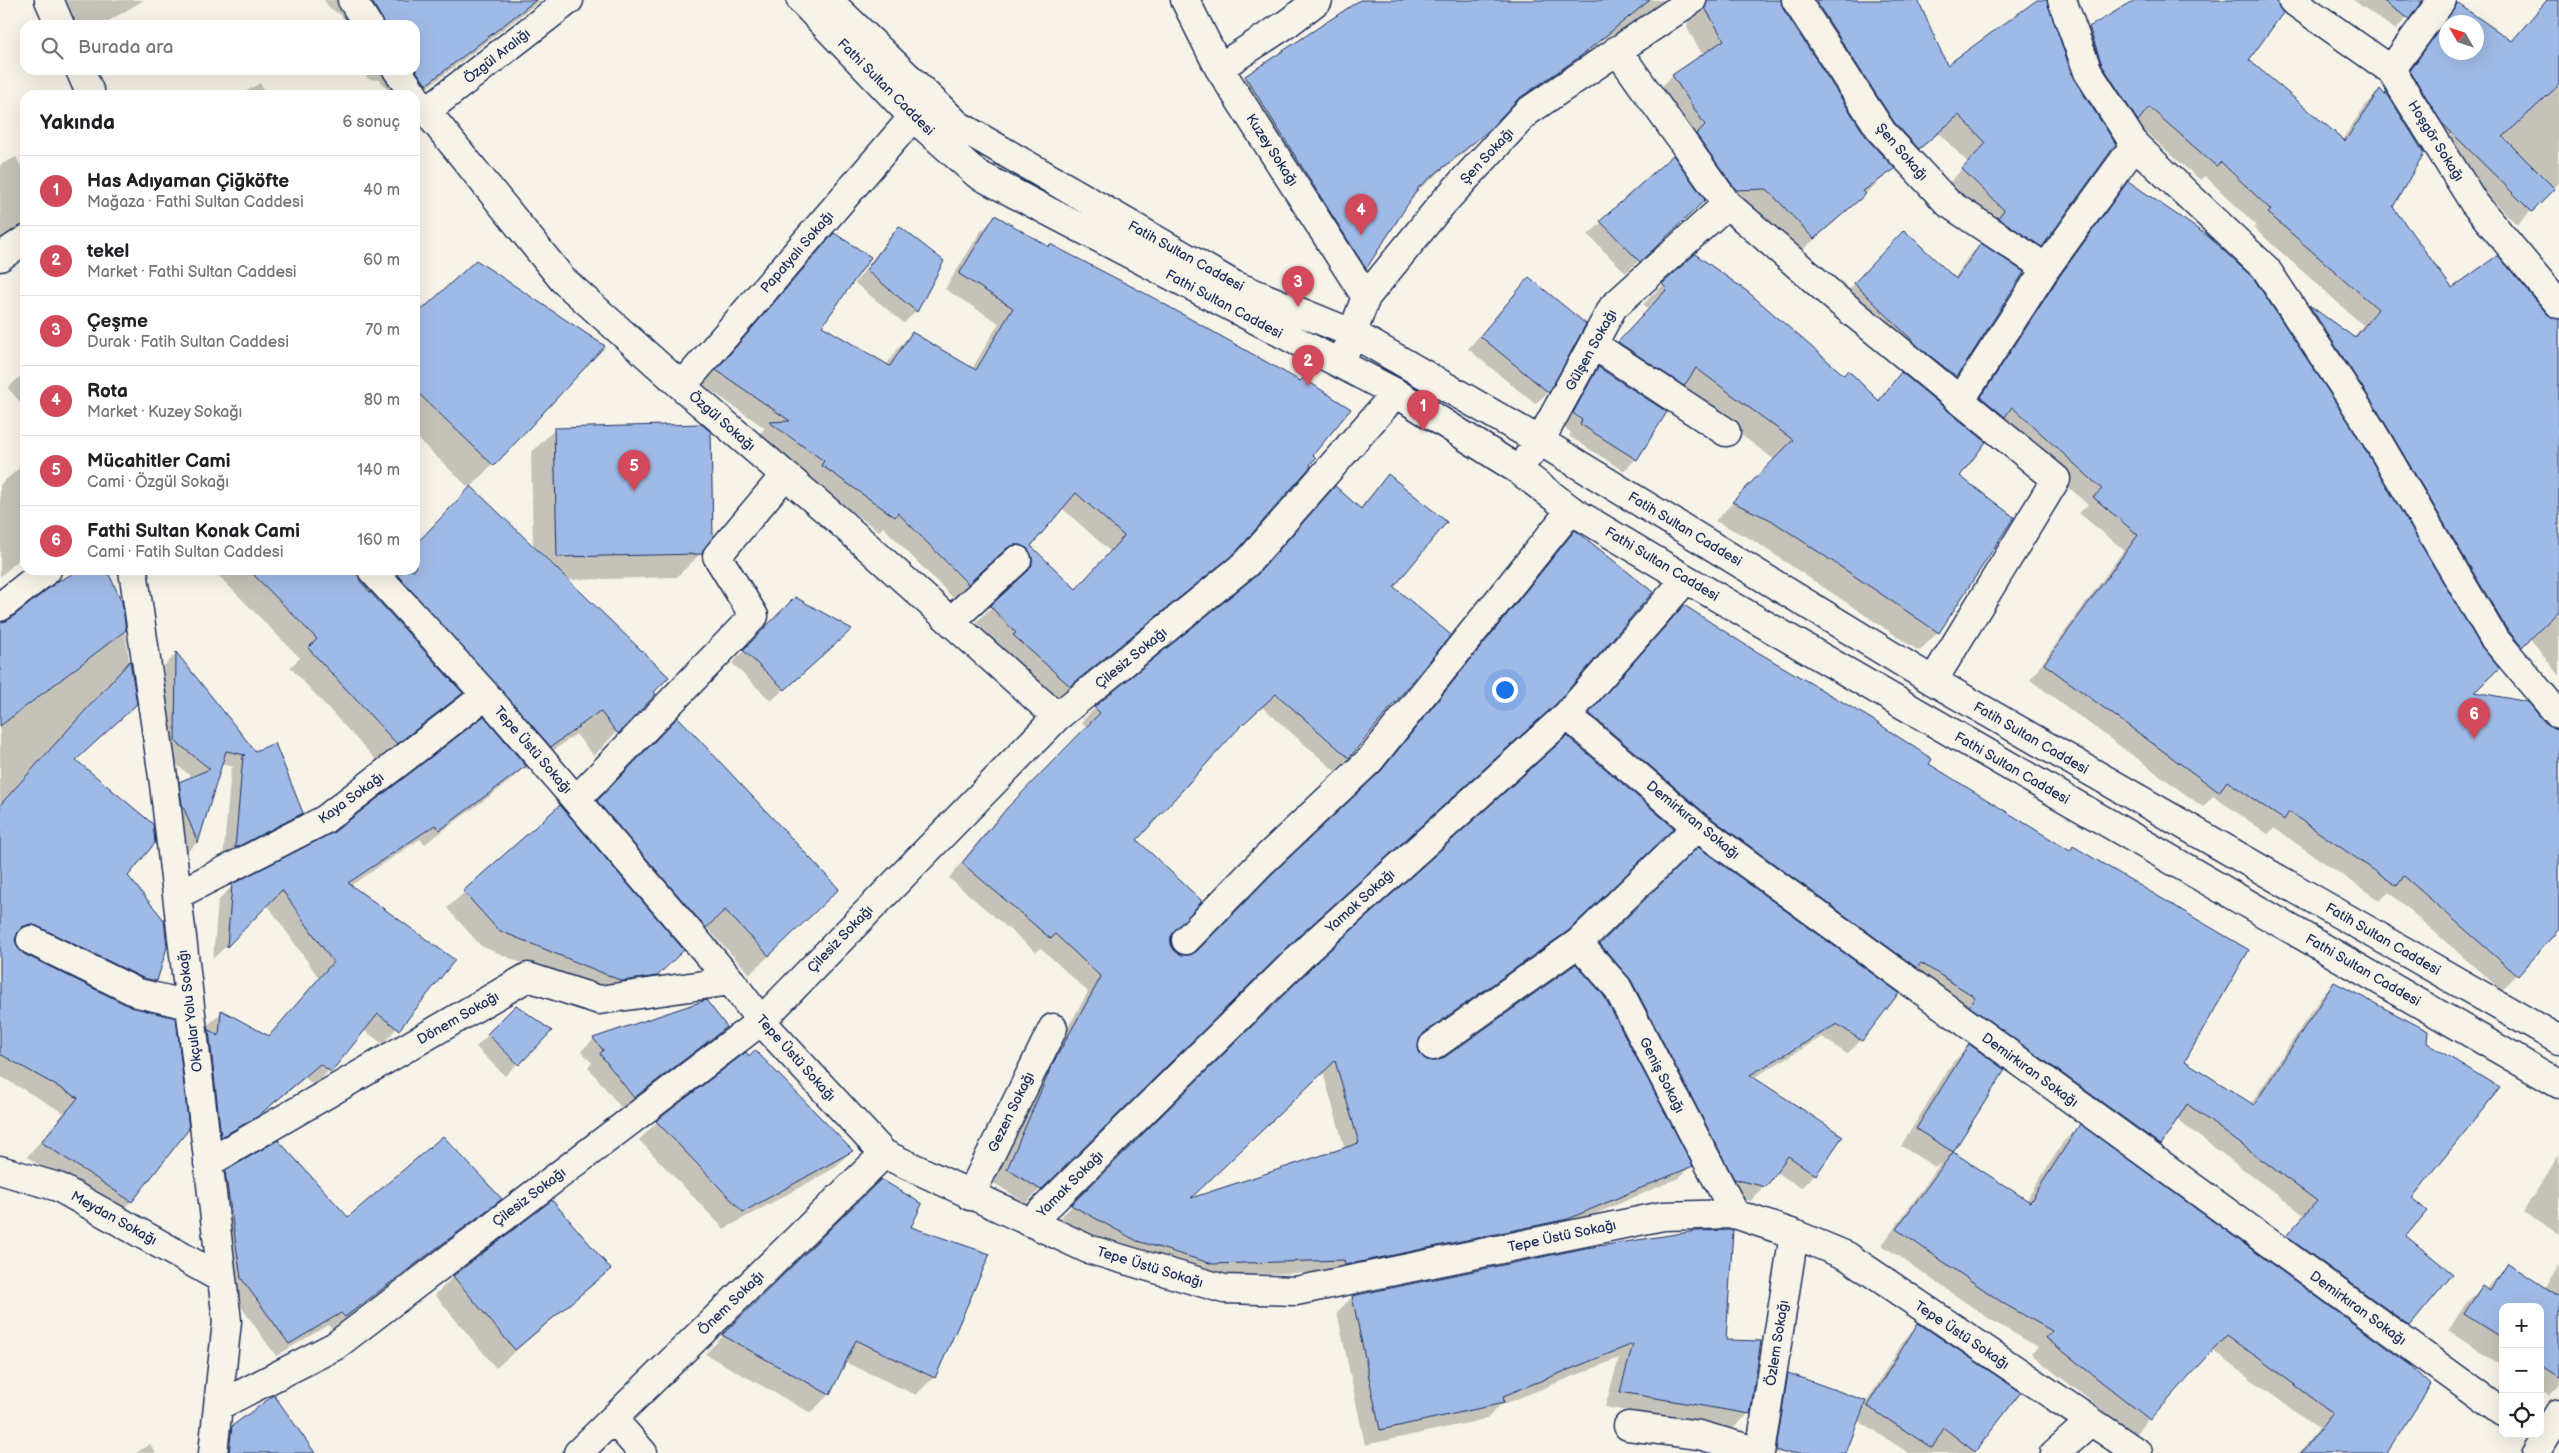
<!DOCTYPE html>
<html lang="tr">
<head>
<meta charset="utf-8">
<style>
	:root { --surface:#fff; --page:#f6f6f6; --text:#202124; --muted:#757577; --line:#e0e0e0; --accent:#d1495b }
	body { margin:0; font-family:"Balsamiq Sans",sans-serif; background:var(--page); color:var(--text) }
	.controls { position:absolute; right:15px; bottom:15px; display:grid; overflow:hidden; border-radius:10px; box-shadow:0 5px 20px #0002 }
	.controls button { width:45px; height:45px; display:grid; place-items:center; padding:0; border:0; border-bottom:1px solid var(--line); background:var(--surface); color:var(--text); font:25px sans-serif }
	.compass { position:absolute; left:2439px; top:15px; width:45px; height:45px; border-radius:50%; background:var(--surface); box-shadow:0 5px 20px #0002; rotate:309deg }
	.you { position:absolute; left:1504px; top:689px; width:18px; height:18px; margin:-12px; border:4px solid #fff; border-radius:50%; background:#1a73e8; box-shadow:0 0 0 8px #1a73e833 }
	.badge { display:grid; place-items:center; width:32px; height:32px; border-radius:50%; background:var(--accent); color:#fff; font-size:16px; font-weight:700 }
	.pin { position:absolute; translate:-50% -41px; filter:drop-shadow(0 1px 2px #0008) }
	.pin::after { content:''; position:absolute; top:26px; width:18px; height:15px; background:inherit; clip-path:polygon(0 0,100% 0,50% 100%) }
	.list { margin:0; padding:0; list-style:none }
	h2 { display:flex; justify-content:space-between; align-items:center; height:65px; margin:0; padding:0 20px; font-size:21px }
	h2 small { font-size:16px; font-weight:400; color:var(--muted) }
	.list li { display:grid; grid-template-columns:32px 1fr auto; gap:15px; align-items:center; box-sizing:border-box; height:70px; padding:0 20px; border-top:1px solid var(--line) }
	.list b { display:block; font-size:19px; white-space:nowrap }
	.list p { margin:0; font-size:16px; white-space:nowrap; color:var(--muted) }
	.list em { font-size:16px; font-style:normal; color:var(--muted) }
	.icon { flex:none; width:28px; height:28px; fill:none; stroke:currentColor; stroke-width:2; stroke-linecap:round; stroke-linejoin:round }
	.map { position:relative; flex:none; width:2559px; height:1453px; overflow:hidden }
	.search { position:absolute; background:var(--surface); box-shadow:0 5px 20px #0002; left:20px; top:20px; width:400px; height:55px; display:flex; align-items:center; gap:12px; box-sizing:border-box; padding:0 18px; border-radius:15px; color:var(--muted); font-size:19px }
	.panel { position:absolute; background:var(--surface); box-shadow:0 5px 20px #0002; left:20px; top:90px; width:400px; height:485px; border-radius:15px }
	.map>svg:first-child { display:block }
	.shadow { fill:#0003; fill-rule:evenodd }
	.building { fill:#a0bae7; stroke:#1b2f5e; fill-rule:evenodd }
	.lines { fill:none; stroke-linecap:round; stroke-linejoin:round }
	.minor-casing { stroke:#1b2f5e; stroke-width:31 }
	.minor { stroke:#f7f3e8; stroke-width:28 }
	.labels { text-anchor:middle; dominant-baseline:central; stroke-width:4.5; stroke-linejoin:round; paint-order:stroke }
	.street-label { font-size:14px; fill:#1b2f5e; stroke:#f7f3e8 }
</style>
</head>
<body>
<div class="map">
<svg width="2559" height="1453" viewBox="0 0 2559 1453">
	<rect width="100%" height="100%" fill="#f7f3e8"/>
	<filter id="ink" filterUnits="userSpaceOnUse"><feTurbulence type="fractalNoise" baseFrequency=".02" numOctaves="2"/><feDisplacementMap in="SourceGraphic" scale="10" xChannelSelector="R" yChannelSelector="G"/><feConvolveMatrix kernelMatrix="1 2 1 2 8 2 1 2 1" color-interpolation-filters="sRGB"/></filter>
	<g filter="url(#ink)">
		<path class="shadow" d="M65,0H144L102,25H76Z
			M324,0H541L415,97V95H392L380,80L368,79L363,70H415V25H348L341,15L329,8Z
			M1363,0H1917L1947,67L2039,0H2046L2041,246L2022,265L1943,189L1968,163L1939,133L1899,167L1790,11L1780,4L1868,141L1893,169L1795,257L1747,208L1653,95L1672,76L1703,55L1687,28L1689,19L1686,11L1639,22L1604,39L1558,77L1501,116L1467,150L1413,194L1365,268L1347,286L1226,96L1246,77Z
			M2137,0H2270L2247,60L2342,140L2365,106L2380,91L2391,207L2451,290L2559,320V676L2530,638L2506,661L2294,321L2309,307L2353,338L2363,325L2254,228L2257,226L2205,176L2200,180L2134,122L2074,44L2089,28Z
			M2353,0H2421L2396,30Z
			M2559,0V183L2517,225L2429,136L2397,86L2443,18L2457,4L2511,42L2547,1ZM2446,22H2476V52H2446Z
			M260,83L267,95H240Z
			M16,157L25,174V228L0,241V165Z
			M1672,157L1691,212L1626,273L1588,235Z
			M2128,183L2473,693L2559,731V927L2502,991L2389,892L2380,901L2274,828L2268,834L2213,796L2203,807L2030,680L2124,550L2079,513L2088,505L1998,422L1967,413L2044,293L2113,198Z
			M996,217L1235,551L1220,566L1055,700L999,651L1002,648L976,622L1015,585L1018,572L998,559L991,563L953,598L883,527L879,531L807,480L810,476L756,437L765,428L703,385L834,235L820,327L886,366L898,348L912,333L972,369L999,323L945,289L981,231ZM1062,508L1111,552L1076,590L1030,546Z
			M899,227L916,311L904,323L855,283L887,240Z
			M1892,244L1954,279L1968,257L1981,245L2023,273L1956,377L1943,389L1843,296Z
			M1695,255L1877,401L1901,374L1958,476L1938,632L1919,651L1751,539L1715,521L1775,460L1679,389L1600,362L1649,309L1643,304Z
			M1529,278L1584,324L1548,392L1535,404L1468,349Z
			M415,318L603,346L470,488L533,548L531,453L555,429L701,553L677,577L566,580L653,692L594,756L576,734L527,770L524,767L510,781L425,844L420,839L350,886L453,961L383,1044L364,1030L315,1086L305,1078L240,1131L207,1151V1026L222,1012L268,1037L319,978L267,904L213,959L218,901L233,885L334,833L482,720L460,695L443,711L378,762L290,667L300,658L213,570H356L359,581L370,593L391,570H415V545L470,489L415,436Z
			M1598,368L1636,459L1624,471L1569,436L1571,433L1562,426L1586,380Z
			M25,372V408L8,388Z
			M25,463V554L0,577V485Z
			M1388,475L1392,587L1449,635L1358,749L1335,771L1262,707L1231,734L1135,840L1170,936V945L1174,952L1181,956H1190L1197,952L1371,782L1561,546L1575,532L1283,950L1026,1203L994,1183L1039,1079L1088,992L1041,948L1036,952L949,878L993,823L1087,727L1081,722L1095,708L1252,581L1321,502L1359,509Z
			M84,570H106L121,602L135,704L75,760L126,876L156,981L141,995L23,940L15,939L14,942L131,1201L117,1216L27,1157L64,1113L0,1076V623L10,621Z
			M795,598L838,641L771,701L732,663Z
			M1685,606L1927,765L2069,851L2073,847L2183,1062L2251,1104L2321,997L2335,983L2411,1198L2404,1236L2409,1325L2396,1339L2274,1250L2304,1215L2176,1119L2160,1144L2146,1157L1577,728Z
			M176,654L302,813L290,825L223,859L231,769L234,767L220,764L197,843L185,854L168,795L180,783L193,778L163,754L164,666Z
			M659,737L819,908L750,974L706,927L687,945L580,820Z
			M560,807L682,950L639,992L605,997L481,946L447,908Z
			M1672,828L1554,943L1418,1040L1416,1047L1419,1055L1426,1061L1691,1166L1679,1178L1555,1231L1332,1272L1200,1276L1124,1253L1060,1218L1321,960ZM1323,1072L1345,1149L1187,1201Z
			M1699,849L1861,1040L1847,1054L1822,1037L1753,1078L1841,1136L1815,1174L1801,1188L1776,1172L1751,1201L1720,1193L1586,959Z
			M706,1002L725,1027L713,1039L622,1109L588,1067L592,1063L581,1051L594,1039Z
			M516,1006L550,1031L505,1076L476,1047Z
			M1970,1046L2003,1071L1951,1152L2026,1201L2064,1141L2080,1126L2385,1453H2299L2318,1429L2212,1350L2134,1435L2031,1354L2038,1347L1991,1320L1882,1245L1941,1163L1935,1167L1901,1146L1953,1062Z
			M749,1057L851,1151L833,1169L724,1229L639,1140L657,1122Z
			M2559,1155V1234L2523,1212Z
			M226,1172L348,1219L500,1199L488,1211L332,1329L328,1325L276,1356L229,1290L213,1185Z
			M881,1180L910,1228L934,1377L916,1395L845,1362L829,1394L811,1413L705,1354Z
			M552,1202L610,1269L496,1368L435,1295L453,1277Z
			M2508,1265L2544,1288L2559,1265V1386L2549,1396L2540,1390V1307H2503V1366L2448,1331L2466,1303L2482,1287L2486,1290Z
			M1352,1297L1725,1341L1749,1413L1733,1429L1605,1407L1619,1358L1499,1406L1487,1419L1365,1445L1337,1312Z
			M1918,1325L2019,1393L1973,1453H1909L1857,1420L1844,1453H1766L1776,1387L1789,1374L1866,1403L1906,1337Z
			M232,1427L314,1453H218L220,1440Z
			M150,1444L156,1453H136Z"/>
		<path class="building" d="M371,0H536L426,85L415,69V25H384L381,17Z
			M1360,0H1650L1578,58L1518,99L1488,131L1419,187L1366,269L1245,76Z
			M1707,0H1781L1783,9L1869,141L1895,169L1863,191L1866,194L1814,239L1767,189L1736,190L1696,134L1705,125L1672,75L1724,40L1705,8Z
			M1815,0H1918L1947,65L2037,0H2047L2073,78L2116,144L2042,247L1998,218L2004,210L1962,169L1986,143L1959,115L1919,149L1894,122Z
			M2135,0H2277L2283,13L2249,60L2345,141L2380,89L2385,95L2386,92L2424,153L2393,207L2452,288L2498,255L2547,314L2559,319V611L2522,647L2506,628L2376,408L2309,305L2355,338L2378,309L2268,213L2271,210L2221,162L2216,166L2149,107L2138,121L2102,65L2089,27Z
			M2382,0H2423L2409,19Z
			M2547,0H2559V85L2503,137L2555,189L2532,212L2442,123L2410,71L2457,3L2512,41ZM2446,22H2476V52H2446Z
			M1673,155L1705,200L1640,262L1600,221Z
			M2128,181L2209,237L2254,279L2350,424L2480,645L2499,668L2475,692L2528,702L2547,725L2559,730V929L2518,976L2404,876L2397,886L2289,812L2284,820L2227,781L2219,792L2044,664L2138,535L2093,497L2102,489L2012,407L2005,417L1981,397L2059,277Z
			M995,215L1049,247L1050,244L1150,296L1300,381L1303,378L1351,409L1313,455L1316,458L1310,464L1311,466L1236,552L1070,686L1013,635L1016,633L990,606L1028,571L1032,565V557L1028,549L1022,545H1014L1007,548L968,584L898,513L895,517L821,465L824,461L769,422L790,421L716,370L834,233L871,257L822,326L890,366L912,332L976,370L1013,308L959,274ZM1076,493L1124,536L1076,589L1031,546Z
			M899,226L944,261L917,312L866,270Z
			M1904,230L1956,279L1981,243L2024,272L1957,377L1920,348L1854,283Z
			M1695,254L1748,292L1844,375L1848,370L1879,401L1901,372L1986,442L1960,476L2014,517L1939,633L1771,520L1732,502L1793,440L1696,368L1684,386L1618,342L1667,289L1662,284Z
			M476,260L605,346L494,466L415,390V316Z
			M1529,277L1586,324L1549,393L1480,336Z
			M1598,367L1667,412L1637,460L1580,424L1582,420L1573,413Z
			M701,424L711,432L713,537L702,554L557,557L554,428Z
			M1388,474L1447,522L1394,587L1451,635L1349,758L1276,694L1240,727L1137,840L1202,901L1171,936V945L1175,951L1182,955H1190L1197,951L1273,873L1381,771L1575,530L1653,592L1556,704L1299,936L1041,1190L1007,1169L1053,1063L1101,977L1055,934L1051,939L962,863L1007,808L1100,713L1094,707L1257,575L1335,486L1361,509Z
			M471,486L669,677L654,692L656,694L618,734L600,711L551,747L393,570H415V545Z
			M81,570H107L122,602L126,630L0,726V622L10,619L58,581Z
			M249,570H357L360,581L463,693L397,744L308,648L317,639Z
			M795,597L852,629L785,690L743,650Z
			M1684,605L1744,644L1873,720L1932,759L1929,764L2070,851L2073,846L2249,950L2185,1061L2254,1105L2334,982L2428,1031L2427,1043L2500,1088L2412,1198L2427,1211L2406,1236L2453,1274L2410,1326L2286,1236L2317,1201L2187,1104L2161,1145L1969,1006L1975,997L1921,963L1917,968L1707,815L1589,713Z
			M176,652L255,751L275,743L303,813L235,848L243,756L245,755L226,751L198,843L182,804L179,782L210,769L175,741Z
			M130,661L137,704L76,760L153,824L155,843L128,876L164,920L167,947L157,981L143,978L37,926L30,924L22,927L17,934L15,940L18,948L24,954L131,1007L176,1018L189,1129L132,1202L41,1142L78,1098L0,1054V805Z
			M484,716L526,766L440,830L435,825L348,883L455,960L399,1030L378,1014L331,1072L320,1064L257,1117L221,1137L209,1030L219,1036L221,1010L269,1036L333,962L282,890L227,947L232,884L334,832Z
			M678,717L839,889L769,956L725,910L706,928L597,801Z
			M1567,736L1674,828L1568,931L1424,1033L1419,1040L1418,1048L1421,1055L1427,1060L1435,1061L1442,1059L1576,964L1604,996L1693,1166L1568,1219L1345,1265L1344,1260L1213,1264L1137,1241L1071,1205L1320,959ZM1335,1061L1359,1143L1191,1198L1294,1100Z
			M560,805L684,950L657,976L622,981L498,930L463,891Z
			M1698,847L1899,993L1862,1041L1837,1024L1750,1075L1843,1136L1816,1175L1788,1156L1766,1187L1734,1179L1631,980L1600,944Z
			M706,1000L727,1027L634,1098L600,1054L603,1050L593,1038Z
			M516,1005L552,1031L519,1065L487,1034Z
			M1969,1044L2005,1070L1953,1152L1916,1129Z
			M755,1050L853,1151L743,1212L656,1121L746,1052L749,1056Z
			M2080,1124L2410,1365L2431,1385L2387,1453H2301L2333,1413L2227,1335L2150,1420L2046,1338L2052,1331L2006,1305L1896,1229L1953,1152L2030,1202Z
			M443,1136L502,1199L345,1317L341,1313L289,1344L241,1278L225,1171L278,1140L348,1217Z
			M881,1179L922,1204L911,1227L990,1254L935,1378L856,1340L830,1395L722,1335Z
			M552,1200L611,1269L515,1350L453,1276Z
			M1733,1230L1726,1340L1761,1341L1750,1414L1620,1392L1633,1344L1503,1396L1504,1403L1380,1430L1352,1296L1586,1248L1696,1231Z
			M2508,1263L2559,1297V1376L2540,1364V1307H2503V1339L2464,1314L2482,1286L2490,1291Z
			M1918,1323L2021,1392L1975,1452L1944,1428L1932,1448L1867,1406Z
			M1788,1373L1866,1401L1846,1453H1784L1776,1450Z
			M274,1395L315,1453H229L232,1426Z"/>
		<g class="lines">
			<defs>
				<path id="minor" d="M49,0L60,25
					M352,0L368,25
					M801,0L913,117L977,174L1396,393L1517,469L1571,510L1686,579L2559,1084
					M828,0L958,125L1234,285L1354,334L1540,441L1933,681L2559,1040
					M1185,0L1219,68L1366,297
					M1796,0L1882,132L1948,203L2046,268
					M2062,0L2088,72L2135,145L2266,269L2363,416L2493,637L2559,715
					M2292,0L2391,70L2474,203L2559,304
					M1617,50L1727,204L1840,302L2056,479L1933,681
					M1219,68L1288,23L1318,0
					M80,70L91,95
					M397,70L414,95
					M2391,70L2442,0
					M415,97L563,280L695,398L839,521L1057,717
					M425,112L569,0
					M0,257L25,240
					M1594,345L1726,432
					M1346,350L1366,297L1442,204L1527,112L1692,0
					M682,386L913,117
					M1960,401L2046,268L2135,145
					M1529,455L1540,441L1613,307L1727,204
					M133,570L164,784L227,1321L213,1453
					M372,570L486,695L731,981L761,1021L884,1154L1088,1249L1224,1289L1296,1291L1663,1216L1735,1214L1794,1234L1847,1256L2138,1453
					M0,607L47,570
					M951,621L1017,560
					M1567,715L1697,827L2503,1413
					M576,800L754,616L717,556L785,475
					M177,895L324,820L486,695
					M31,940L138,993L189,1005
					M1186,940L1262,862L1370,760L1571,510
					M1578,943L1617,987L1735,1214
					M1433,1046L1578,943L1697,827
					M208,1163L528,977L599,1000L731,981
					M0,1170L58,1187L222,1279
					M970,1196L1053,1028
					M1032,1221L1309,948L1567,715L1686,579
					M218,1406L335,1346L761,1021L1057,717L1247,563L1396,393
					M613,1419L643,1453
					M1628,1426L1699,1435L1760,1452
					M578,1453L884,1154
					M1760,1453L1794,1234
					M2055,1453L2090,1422
					M2535,1453L2559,1413"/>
			</defs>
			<use href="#minor" class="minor-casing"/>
			<use href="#minor" class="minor"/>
		</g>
	</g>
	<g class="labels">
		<g class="street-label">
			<text transform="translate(497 56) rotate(-38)">Özgül Aralığı</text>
			<text transform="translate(886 87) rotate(45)">Fathi Sultan Caddesi</text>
			<text transform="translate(2436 141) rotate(58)">Hoşgör Sokağı</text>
			<text transform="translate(1272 150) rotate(57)">Kuzey Sokağı</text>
			<text transform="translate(1902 152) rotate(49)">Şen Sokağı</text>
			<text transform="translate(1487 156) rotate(-47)">Şen Sokağı</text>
			<text transform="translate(797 252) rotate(-49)">Papatyalı Sokağı</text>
			<text transform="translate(1186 256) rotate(29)">Fatih Sultan Caddesi</text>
			<text transform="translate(1224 304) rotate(28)">Fathi Sultan Caddesi</text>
			<text transform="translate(1591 350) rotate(-61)">Gülşen Sokağı</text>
			<text transform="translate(722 421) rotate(41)">Özgül Sokağı</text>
			<text transform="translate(1685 529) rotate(31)">Fatih Sultan Caddesi</text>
			<text transform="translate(1662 564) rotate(31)">Fathi Sultan Caddesi</text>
			<text transform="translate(1131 658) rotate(-39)">Çilesiz Sokağı</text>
			<text transform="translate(2031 738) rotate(30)">Fatih Sultan Caddesi</text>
			<text transform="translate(533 750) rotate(49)">Tepe Üstü Sokağı</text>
			<text transform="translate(2012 768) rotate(30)">Fathi Sultan Caddesi</text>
			<text transform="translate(351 798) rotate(-36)">Kaya Sokağı</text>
			<text transform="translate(1693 820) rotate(39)">Demirkıran Sokağı</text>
			<text transform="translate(1360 901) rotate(-42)">Yamak Sokağı</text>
			<text transform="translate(840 939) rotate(-46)">Çilesiz Sokağı</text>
			<text transform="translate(2383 939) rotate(30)">Fatih Sultan Caddesi</text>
			<text transform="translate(2363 970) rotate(30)">Fathi Sultan Caddesi</text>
			<text transform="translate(190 1011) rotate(-97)">Okçular Yolu Sokağı</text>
			<text transform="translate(458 1018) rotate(-30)">Dönem Sokağı</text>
			<text transform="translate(796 1058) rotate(48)">Tepe Üstü Sokağı</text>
			<text transform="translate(2030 1070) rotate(36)">Demirkıran Sokağı</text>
			<text transform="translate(1662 1075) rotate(63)">Geniş Sokağı</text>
			<text transform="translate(1011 1112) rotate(-64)">Gezen Sokağı</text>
			<text transform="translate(1070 1184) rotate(-45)">Yamak Sokağı</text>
			<text transform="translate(529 1197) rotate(-37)">Çilesiz Sokağı</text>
			<text transform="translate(114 1218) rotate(29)">Meydan Sokağı</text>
			<text transform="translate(1562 1236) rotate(-12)">Tepe Üstü Sokağı</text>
			<text transform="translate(1150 1267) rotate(17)">Tepe Üstü Sokağı</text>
			<text transform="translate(731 1303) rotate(-44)">Önem Sokağı</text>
			<text transform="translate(2358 1308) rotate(36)">Demirkıran Sokağı</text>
			<text transform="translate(1962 1335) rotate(34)">Tepe Üstü Sokağı</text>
			<text transform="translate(1777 1343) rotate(-81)">Özlem Sokağı</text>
		</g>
	</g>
</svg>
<div class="controls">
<button>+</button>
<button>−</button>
<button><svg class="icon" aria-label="locate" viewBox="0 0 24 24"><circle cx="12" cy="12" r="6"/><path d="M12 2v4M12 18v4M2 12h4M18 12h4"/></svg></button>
</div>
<svg class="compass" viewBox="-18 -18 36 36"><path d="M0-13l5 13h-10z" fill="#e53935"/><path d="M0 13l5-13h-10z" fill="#757577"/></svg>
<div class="you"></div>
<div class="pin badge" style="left:1423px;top:431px">1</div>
<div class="pin badge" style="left:1308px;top:386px">2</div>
<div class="pin badge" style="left:1298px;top:307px">3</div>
<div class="pin badge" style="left:1361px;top:235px">4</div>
<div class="pin badge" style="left:634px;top:491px">5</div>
<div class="pin badge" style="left:2474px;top:739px">6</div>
<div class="search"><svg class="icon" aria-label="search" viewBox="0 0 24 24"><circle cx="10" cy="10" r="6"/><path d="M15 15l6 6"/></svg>Burada ara</div>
<section class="panel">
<h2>Yakında<small>6 sonuç</small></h2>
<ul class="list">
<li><span class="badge">1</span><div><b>Has Adıyaman Çiğköfte</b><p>Mağaza · Fathi Sultan Caddesi</p></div><em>40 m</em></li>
<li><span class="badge">2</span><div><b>tekel</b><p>Market · Fathi Sultan Caddesi</p></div><em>60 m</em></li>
<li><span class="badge">3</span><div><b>Çeşme</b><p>Durak · Fatih Sultan Caddesi</p></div><em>70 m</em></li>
<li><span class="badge">4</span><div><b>Rota</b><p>Market · Kuzey Sokağı</p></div><em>80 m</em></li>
<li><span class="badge">5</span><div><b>Mücahitler Cami</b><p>Cami · Özgül Sokağı</p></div><em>140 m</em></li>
<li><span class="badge">6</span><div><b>Fathi Sultan Konak Cami</b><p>Cami · Fatih Sultan Caddesi</p></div><em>160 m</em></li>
</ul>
</section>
</div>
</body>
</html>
